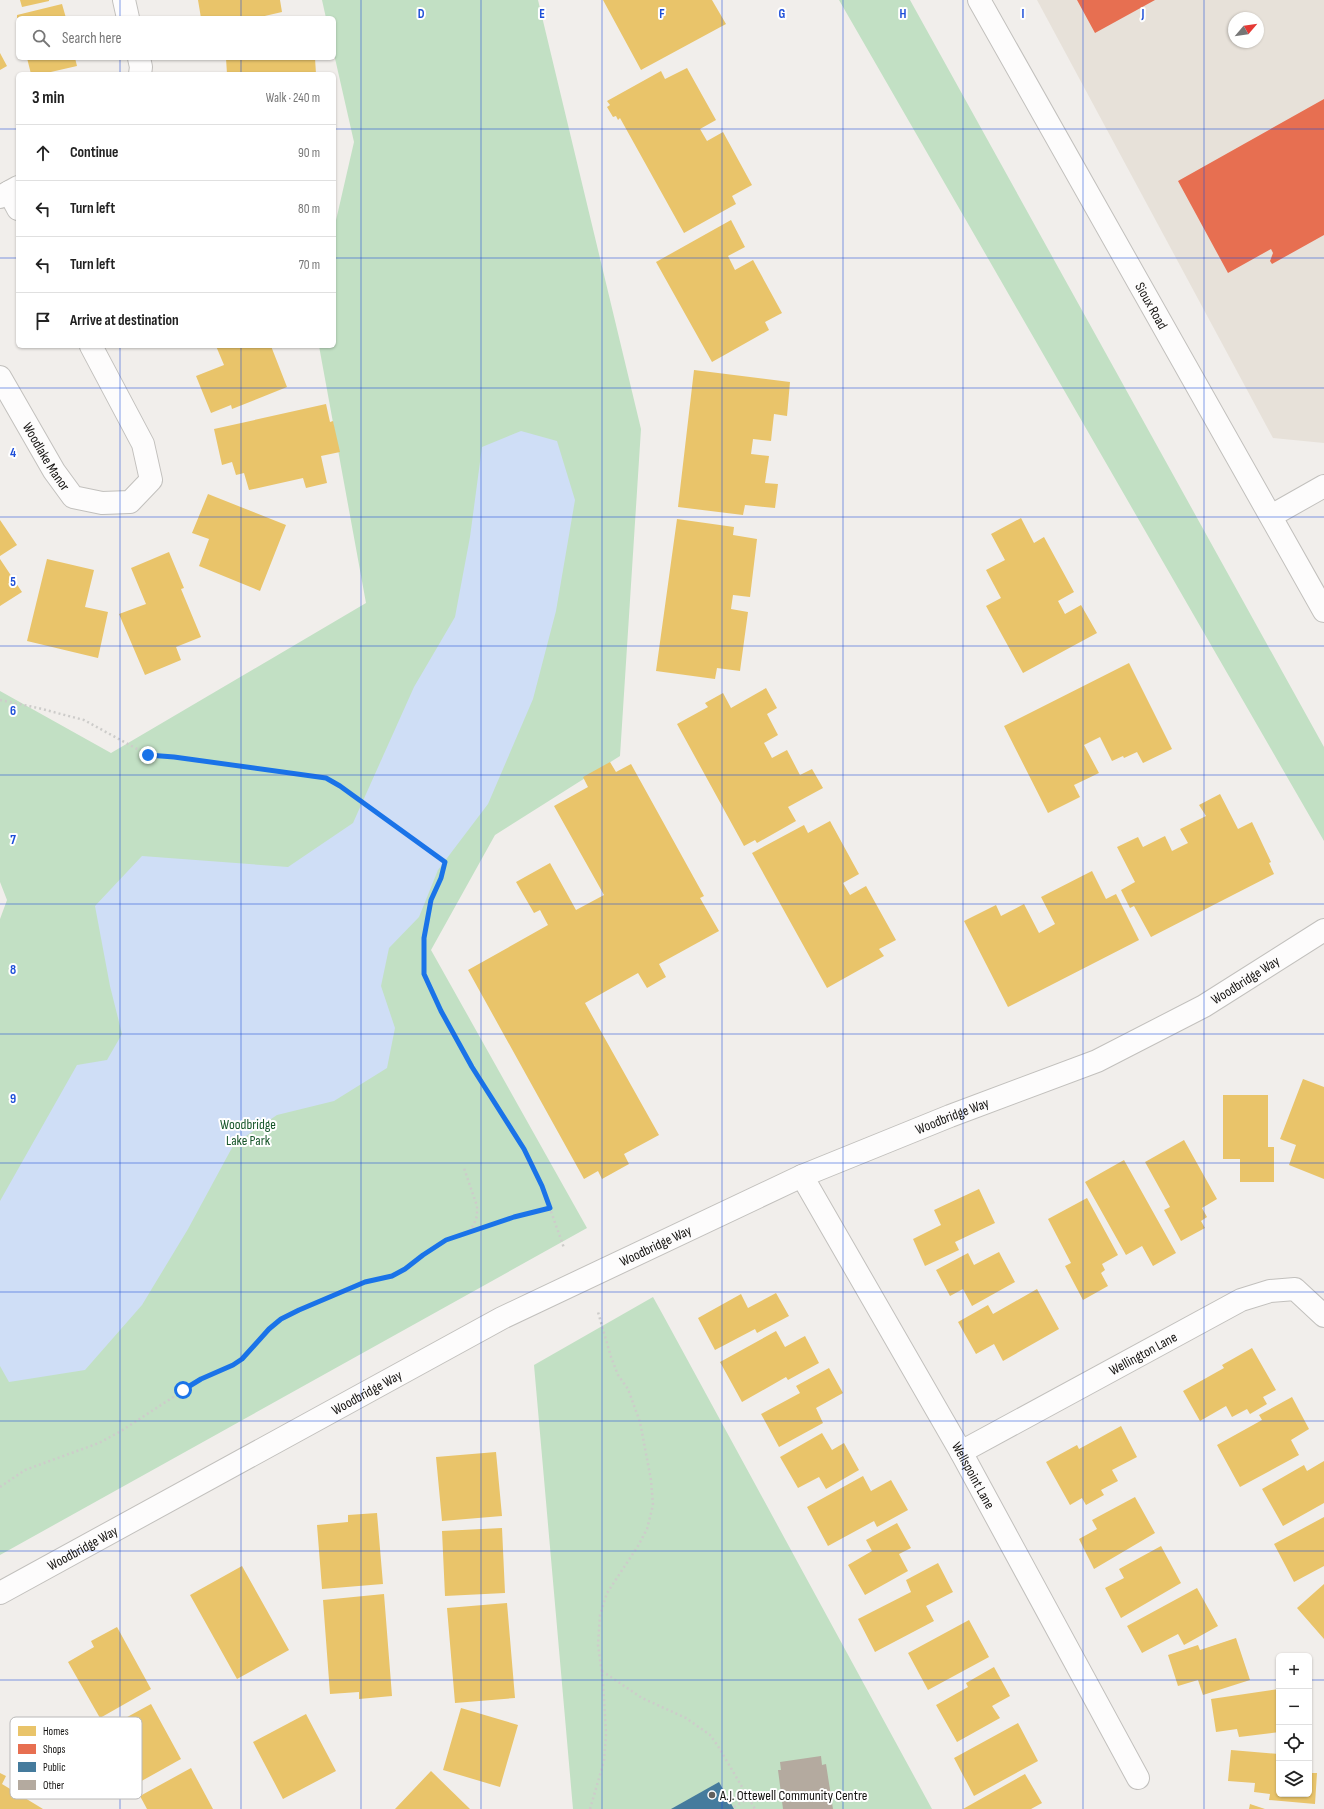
<!DOCTYPE html>
<html lang="en">
<head>
<meta charset="utf-8">
<style>
	:root { --surface:#fff; --page:#f2f2f2; --text:#222; --muted:#767676; --line:#e0e0e0 }
	body { margin:0; font-family:"Sofia Sans Condensed",sans-serif; background:var(--page); color:var(--text) }
	.controls { position:absolute; right:12px; bottom:12px; display:grid; overflow:hidden; border-radius:6px; box-shadow:0 1px 3px #0004 }
	.controls button { width:36px; height:36px; display:grid; place-items:center; padding:0; border:0; border-bottom:1px solid var(--line); background:var(--surface); color:var(--text); font:20px sans-serif }
	.compass { position:absolute; left:1228px; top:12px; width:36px; height:36px; border-radius:50%; background:var(--surface); box-shadow:0 1px 3px #0004; rotate:61deg }
	.stop { position:absolute; width:12px; height:12px; margin:-9px; border:3px solid #1a73e8; border-radius:50%; background:#fff }
	.stop.end { background:#1a73e8; border-color:#fff; box-shadow:0 1px 4px #0008 }
	.list { margin:0; padding:0; list-style:none }
	h2 { display:flex; justify-content:space-between; align-items:center; height:52px; margin:0; padding:0 16px; font-size:17px }
	h2 small { font-size:13px; font-weight:400; color:var(--muted) }
	.list li { display:grid; grid-template-columns:26px 1fr auto; gap:12px; align-items:center; box-sizing:border-box; height:56px; padding:0 16px; border-top:1px solid var(--line) }
	.list b { display:block; font-size:15px; white-space:nowrap }
	.list em { font-size:13px; font-style:normal; color:var(--muted) }
	.icon { flex:none; width:22px; height:22px; fill:none; stroke:currentColor; stroke-width:2; stroke-linecap:round; stroke-linejoin:round }
	.map { position:relative; flex:none; width:1324px; height:1809px; overflow:hidden }
	.search { position:absolute; background:var(--surface); box-shadow:0 1px 3px #0004; left:16px; top:16px; width:320px; height:44px; display:flex; align-items:center; gap:10px; box-sizing:border-box; padding:0 14px; border-radius:6px; color:var(--muted); font-size:15px }
	.panel { position:absolute; background:var(--surface); box-shadow:0 1px 3px #0004; left:16px; top:72px; width:320px; height:276px; border-radius:6px }
	.map>svg:first-child { display:block }
	.built { fill:#e7e1d9; fill-rule:evenodd }
	.green { fill:#c2e0c4 }
	.water { fill:#cfdef6 }
	.homes { fill:#e9c46a }
	.shops { fill:#e76f51 }
	.public { fill:#457b9d }
	.building { fill:#b4aa9f }
	.lines { fill:none; stroke-linecap:round; stroke-linejoin:round }
	.street-casing { stroke:#c2c0bd; stroke-width:24 }
	.path { stroke:#cdccca; stroke-width:2.5; stroke-dasharray:2 3; stroke-linecap:butt }
	.street { stroke:#fdfcfc; stroke-width:22 }
	.route { stroke:#1a73e8; stroke-width:5 }
	.grid { fill:none; stroke:#1d4ed8; stroke-width:1; stroke-opacity:0.55 }
	.poi-dot { fill:#62605d; stroke:#fff; stroke-width:1.5 }
	.labels { text-anchor:middle; dominant-baseline:central; stroke-width:4; stroke-linejoin:round; paint-order:stroke }
	.street-label { font-size:14px; fill:#151311; stroke:#fff }
	.park-label { font-size:14px; fill:#17562a; stroke:#fff }
	.poi-label { font-size:14px; fill:#151311; stroke:#fff; text-anchor:start }
	.key { fill:#fff; stroke:#b9b8b8; stroke-width:1 }
	.key-label { font-size:11px; fill:#151311 }
	.grid-label { font-size:13px; text-anchor:middle; font-weight:bold; fill:#1d4ed8; stroke:#fff; stroke-width:4; stroke-linejoin:round; paint-order:stroke }
</style>
</head>
<body>
<div class="map">
<svg width="1324" height="1809" viewBox="0 0 1324 1809">
	<rect width="100%" height="100%" fill="#f1eeeb"/>
	<path class="built" d="M1037,0H1324V443L1273,438ZM1234,18H1258V42H1234Z"/>
	<path class="green" d="M322,0H538L641,429L620,756L495,835L431,950L587,1228L0,1555V919L7,900L0,882V691L111,753L366,603L319,346H334V229L354,142L334,54V18H326Z
		M839,0H910L1324,747V841Z
		M653,1297L663,1315L932,1809H573L534,1365Z"/>
	<path class="water" d="M521,431L557,441L575,500L556,611L533,699L488,804L438,870L419,917L389,948L381,986L395,1028L387,1068L334,1101L277,1115L234,1144L188,1229L142,1305L85,1370L9,1382L0,1366V1201L77,1065L107,1060L122,1034L110,986L95,906L142,856L288,867L353,823L414,687L455,617L470,537L482,447Z"/>
	<path class="homes" d="M20,0H49V1L22,7Z
		M198,0H280L282,12L256,18H201Z
		M603,0H712L726,24L641,70Z
		M62,4L66,18H17V15Z
		M0,53L7,66L0,70Z
		M27,58H75L77,66L42,74H31Z
		M226,58H315L316,74H227Z
		M687,68L716,120L700,129L707,141L723,132L752,185L732,196L736,204L684,233L620,118L618,120L616,116L613,117L607,107L610,105L607,101L661,71L665,79Z
		M731,220L745,247L728,256L735,270L753,260L782,313L765,322L769,330L712,362L656,262Z
		M216,346H271L287,387L232,409L231,405L211,413L196,376L224,365Z
		M694,370L790,382L787,416L774,414L771,441L753,439L751,454L769,456L765,483L778,484L775,508L745,505L743,515L678,507Z
		M326,404L330,422L333,421L340,452L321,456L327,483L306,488L303,478L249,490L244,473L236,475L232,462L222,465L214,429Z
		M208,494L286,525L260,591L199,566L209,539L192,533Z
		M1021,518L1034,543L1044,537L1074,592L1058,601L1065,614L1081,605L1097,633L1023,673L986,606L1001,598L986,570L1005,560L991,534Z
		M677,519L734,527L733,535L757,539L750,597L733,595L731,609L748,612L740,671L717,668L715,679L656,671Z
		M0,520L17,545L0,556Z
		M169,552L184,588L181,589L201,637L176,647L181,660L145,675L119,614L146,604L131,568Z
		M0,559L22,592L0,606Z
		M47,559L94,570L85,607L108,612L98,658L27,641Z
		M1129,663L1172,749L1143,763L1137,752L1124,758L1123,756L1112,761L1100,737L1084,745L1099,773L1074,785L1080,797L1048,813L1004,726Z
		M766,688L777,708L767,714L778,735L764,743L772,758L787,750L800,775L812,769L823,788L788,807L796,821L757,843L755,840L744,846L677,724L708,707L705,703L723,693L731,708Z
		M610,762L616,772L631,764L704,896L700,898L719,931L659,964L666,977L647,988L638,973L585,1003L659,1135L624,1154L629,1164L602,1179L598,1171L584,1179L468,970L548,925L540,910L534,913L516,882L550,863L576,910L604,895L554,806L588,787L583,777Z
		M1220,794L1238,829L1252,822L1271,862L1269,863L1274,874L1151,937L1134,906L1130,908L1121,890L1135,882L1117,847L1138,837L1143,847L1165,836L1172,851L1188,843L1180,829L1206,816L1199,805Z
		M830,821L859,874L843,883L850,895L866,886L896,940L879,949L884,956L827,988L752,853L804,825L808,833Z
		M1092,871L1106,899L1116,894L1139,940L1008,1007L964,921L996,905L1001,916L1024,904L1039,933L1055,924L1041,897Z
		M1303,1079L1324,1087V1179L1289,1165L1296,1145L1280,1139Z
		M1223,1095H1268V1147H1274V1182H1240V1159H1223Z
		M1184,1140L1217,1199L1202,1208L1207,1217L1201,1221L1205,1228L1181,1241L1164,1210L1170,1207L1145,1162Z
		M1124,1160L1176,1253L1153,1266L1142,1246L1126,1255L1085,1182Z
		M979,1189L995,1223L955,1242L959,1250L925,1266L913,1239L941,1225L934,1210Z
		M1087,1198L1118,1255L1102,1264L1105,1270L1101,1273L1108,1286L1083,1300L1065,1266L1071,1263L1048,1219Z
		M999,1252L1015,1282L972,1306L963,1289L950,1296L936,1270L968,1253L974,1265Z
		M1037,1289L1059,1329L1003,1361L994,1344L976,1354L958,1322L988,1305L993,1314Z
		M776,1293L789,1316L757,1333L755,1329L715,1350L698,1318L741,1294L748,1308Z
		M776,1331L785,1347L805,1336L819,1363L788,1380L786,1377L742,1402L720,1362Z
		M1252,1348L1276,1390L1263,1397L1267,1404L1250,1414L1247,1409L1232,1417L1226,1406L1200,1421L1183,1391L1224,1368L1222,1365Z
		M829,1368L843,1393L816,1408L823,1423L779,1447L761,1414L800,1393L796,1386Z
		M1292,1397L1309,1429L1291,1440L1299,1455L1240,1487L1217,1445L1262,1420L1259,1415Z
		M1121,1426L1137,1457L1112,1470L1118,1481L1101,1490L1104,1495L1086,1505L1082,1498L1070,1505L1046,1462L1077,1445L1079,1449Z
		M822,1433L832,1450L844,1443L859,1470L826,1489L819,1477L798,1488L780,1457Z
		M496,1452L502,1516L442,1521L436,1457Z
		M1324,1461V1503L1283,1526L1262,1489L1304,1465L1307,1471Z
		M863,1476L871,1491L891,1480L908,1510L877,1527L874,1521L828,1546L807,1507Z
		M1135,1497L1155,1533L1094,1569L1079,1539L1097,1529L1092,1520Z
		M377,1513L383,1584L322,1589L317,1525L348,1522V1515Z
		M1324,1517V1566L1294,1582L1274,1544Z
		M897,1523L911,1548L899,1554L908,1571L865,1595L848,1565L872,1551L866,1540Z
		M502,1528L505,1593L445,1596L442,1531Z
		M1161,1546L1181,1583L1121,1618L1105,1588L1124,1578L1119,1569Z
		M938,1563L953,1592L926,1606L934,1621L875,1652L858,1619L911,1592L906,1580Z
		M242,1566L289,1650L237,1679L190,1595Z
		M1324,1584V1639L1297,1608Z
		M1197,1588L1218,1626L1184,1645L1178,1634L1142,1653L1127,1626Z
		M384,1594L392,1696L359,1699V1692L330,1694L323,1600Z
		M507,1603L515,1698L455,1703L447,1608Z
		M969,1620L989,1657L928,1690L908,1653Z
		M117,1627L151,1689L100,1718L68,1662L94,1647L91,1641Z
		M1236,1638L1250,1680L1203,1695L1198,1680L1178,1686L1168,1655L1198,1645L1200,1650Z
		M994,1667L1010,1696L992,1706L1000,1718L957,1742L936,1705L968,1687L966,1683Z
		M1279,1689V1732L1239,1737L1237,1729L1216,1732L1211,1699Z
		M151,1704L181,1759L129,1788L98,1733Z
		M461,1708L518,1725L500,1787L443,1770Z
		M306,1714L336,1771L283,1799L253,1742Z
		M1018,1723L1038,1761L974,1796L954,1758Z
		M1231,1750L1279,1754V1794H1309V1773H1317L1315,1804L1269,1800L1270,1794L1254,1792L1255,1783L1228,1781Z
		M1309,1756L1311,1757L1310,1773H1309Z
		M191,1768L213,1809H147L140,1796Z
		M431,1771L470,1809H395Z
		M0,1773L6,1776L2,1784L43,1809H0Z
		M1025,1774L1042,1803L1031,1809H963Z
		M1250,1804L1265,1809H1249Z"/>
	<path class="shops" d="M1077,0H1155L1095,33Z
		M1324,99V235L1272,264L1270,261L1273,253L1271,249L1228,273L1178,181Z"/>
	<path class="public" d="M719,1782L734,1809H671Z"/>
	<path class="building" d="M821,1756L822,1765L826,1764L833,1809H783L778,1770H781L780,1762Z"/>
	<g class="lines">
		<defs>
			<g id="street">
				<path d="M124,0L128,18"/>
				<path id="s1" d="M979,0L1324,611"/>
				<path d="M139,58L141,67L140,74"/>
				<path d="M9,192L18,209"/>
				<path d="M0,197L18,187"/>
				<path id="s2" d="M0,377L54,471L73,497L102,503L130,502L151,480L143,444L91,346"/>
				<path d="M1271,516L1324,486"/>
				<path id="s3" d="M802,1176L961,1452L1138,1778"/>
				<path id="s4" d="M961,1452L1241,1300L1270,1291L1295,1289L1324,1316"/>
				<path id="s5" d="M0,1593L502,1318L802,1176L950,1116L1097,1061L1204,1006L1324,930"/>
			</g>
		</defs>
		<use href="#street" class="street-casing"/>
		<path class="path" d="M0,700L38,708L84,720L148,755L174,757L326,778L340,786L445,862L441,878L431,901L423,938L424,974L441,1011L472,1067L524,1149L542,1186L564,1248
			M467,1232L514,1217L549,1208
			M0,1487L25,1470L99,1443L121,1431L201,1379L233,1365L242,1359L261,1337L281,1319L365,1282L392,1276L405,1269L434,1247L446,1240L465,1233L471,1229L474,1224L477,1216V1206L464,1168
			M602,1671L642,1698L686,1718L710,1735L718,1746L755,1809
			M734,1807L749,1798
			M590,1809L604,1761L606,1734L603,1681L598,1645L600,1615L607,1593L638,1546L647,1529L653,1505L651,1480L640,1422L628,1389L618,1375L611,1357L598,1312"/>
		<use href="#street" class="street"/>
	</g>
	<g class="lines">
		<path class="route" d="M148,755L174,757L326,778L340,786L445,862L441,878L431,900L424,938V974L441,1011L472,1067L524,1149L542,1186L550,1208L514,1217L446,1240L423,1255L405,1269L392,1276L365,1282L299,1310L281,1319L269,1329L242,1359L233,1365L201,1379L183,1390"/>
	</g>
	<path class="grid" d="M120,0V18M241,0V18M361,0V1809M481,0V1809M602,0V1809M722,0V1809M843,0V1809M963,0V1809M1083,0V1809M1204,0V1809M120,58V74M241,58V74M0,129H18M334,129H1324M0,258H18M334,258H1324M120,346V1809M241,346V1809M0,388H1324M0,517H1324M0,646H1324M0,775H1324M0,904H1324M0,1034H1324M0,1163H1324M0,1292H1324M0,1421H1324M0,1551H1324M0,1680H1279M1309,1680H1324"/>
	<circle class="poi-dot" cx="712" cy="1795" r="4"/>
	<g class="labels">
		<g class="street-label">
			<text stroke="none"><textPath href="#s1" startOffset="351">Sioux Road</textPath></text>
			<text stroke="none"><textPath href="#s2" startOffset="92">Woodlake Manor</textPath></text>
			<text stroke="none"><textPath href="#s5" startOffset="1390">Woodbridge Way</textPath></text>
			<text stroke="none"><textPath href="#s5" startOffset="1066">Woodbridge Way</textPath></text>
			<text stroke="none"><textPath href="#s5" startOffset="742">Woodbridge Way</textPath></text>
			<text stroke="none"><textPath href="#s4" startOffset="207">Wellington Lane</textPath></text>
			<text stroke="none"><textPath href="#s5" startOffset="418">Woodbridge Way</textPath></text>
			<text stroke="none"><textPath href="#s3" startOffset="345">Wellspoint Lane</textPath></text>
			<text stroke="none"><textPath href="#s5" startOffset="94">Woodbridge Way</textPath></text>
		</g>
		<g class="park-label">
			<text x="248" y="1124">Woodbridge<tspan x="248" dy="16">Lake Park</tspan></text>
		</g>
		<g class="poi-label">
			<text x="720" y="1795">A.J. Ottewell Community Centre</text>
		</g>
	</g>
	<rect x="10" y="1717" width="132" height="82" rx="6" class="key"/>
	<rect x="18" y="1726" width="18" height="10" fill="#e9c46a"/>
	<rect x="18" y="1744" width="18" height="10" fill="#e76f51"/>
	<rect x="18" y="1762" width="18" height="10" fill="#457b9d"/>
	<rect x="18" y="1780" width="18" height="10" fill="#b4aa9f"/>
	<g class="key-label">
		<text x="43" y="1735">Homes</text>
		<text x="43" y="1753">Shops</text>
		<text x="43" y="1771">Public</text>
		<text x="43" y="1789">Other</text>
	</g>
	<g class="grid-label">
		<text x="421" y="18">D</text>
		<text x="542" y="18">E</text>
		<text x="662" y="18">F</text>
		<text x="782" y="18">G</text>
		<text x="903" y="18">H</text>
		<text x="1023" y="18">I</text>
		<text x="1143" y="18">J</text>
		<text x="13" y="457">4</text>
		<text x="13" y="586">5</text>
		<text x="13" y="715">6</text>
		<text x="13" y="844">7</text>
		<text x="13" y="974">8</text>
		<text x="13" y="1103">9</text>
	</g>
</svg>
<div class="controls">
<button>+</button>
<button>−</button>
<button><svg class="icon" aria-label="locate" viewBox="0 0 24 24"><circle cx="12" cy="12" r="6"/><path d="M12 2v4M12 18v4M2 12h4M18 12h4"/></svg></button>
<button><svg class="icon" aria-label="layers" viewBox="0 0 24 24"><path d="M12 4l9 5-9 5-9-5zM3 14l9 5 9-5"/></svg></button>
</div>
<svg class="compass" viewBox="-18 -18 36 36"><path d="M0-13l5 13h-10z" fill="#e53935"/><path d="M0 13l5-13h-10z" fill="#767676"/></svg>
<div class="stop" style="left:183px;top:1390px"></div>
<div class="stop end" style="left:148px;top:755px"></div>
<div class="search"><svg class="icon" aria-label="search" viewBox="0 0 24 24"><circle cx="10" cy="10" r="6"/><path d="M15 15l6 6"/></svg>Search here</div>
<section class="panel">
<h2>3 min<small>Walk · 240 m</small></h2>
<ul class="list">
<li><svg class="icon" aria-label="ahead" viewBox="0 0 24 24"><path d="M12 20V5M6 11l6-6 6 6"/></svg><div><b>Continue</b></div><em>90 m</em></li>
<li><svg class="icon" aria-label="left" viewBox="0 0 24 24"><path d="M17 20v-9H6M10 6l-5 5 5 5"/></svg><div><b>Turn left</b></div><em>80 m</em></li>
<li><svg class="icon" aria-label="left" viewBox="0 0 24 24"><path d="M17 20v-9H6M10 6l-5 5 5 5"/></svg><div><b>Turn left</b></div><em>70 m</em></li>
<li><svg class="icon" aria-label="arrive" viewBox="0 0 24 24"><path d="M6 21V4h12l-3 4 3 4H6"/></svg><div><b>Arrive at destination</b></div></li>
</ul>
</section>
</div>
</body>
</html>
